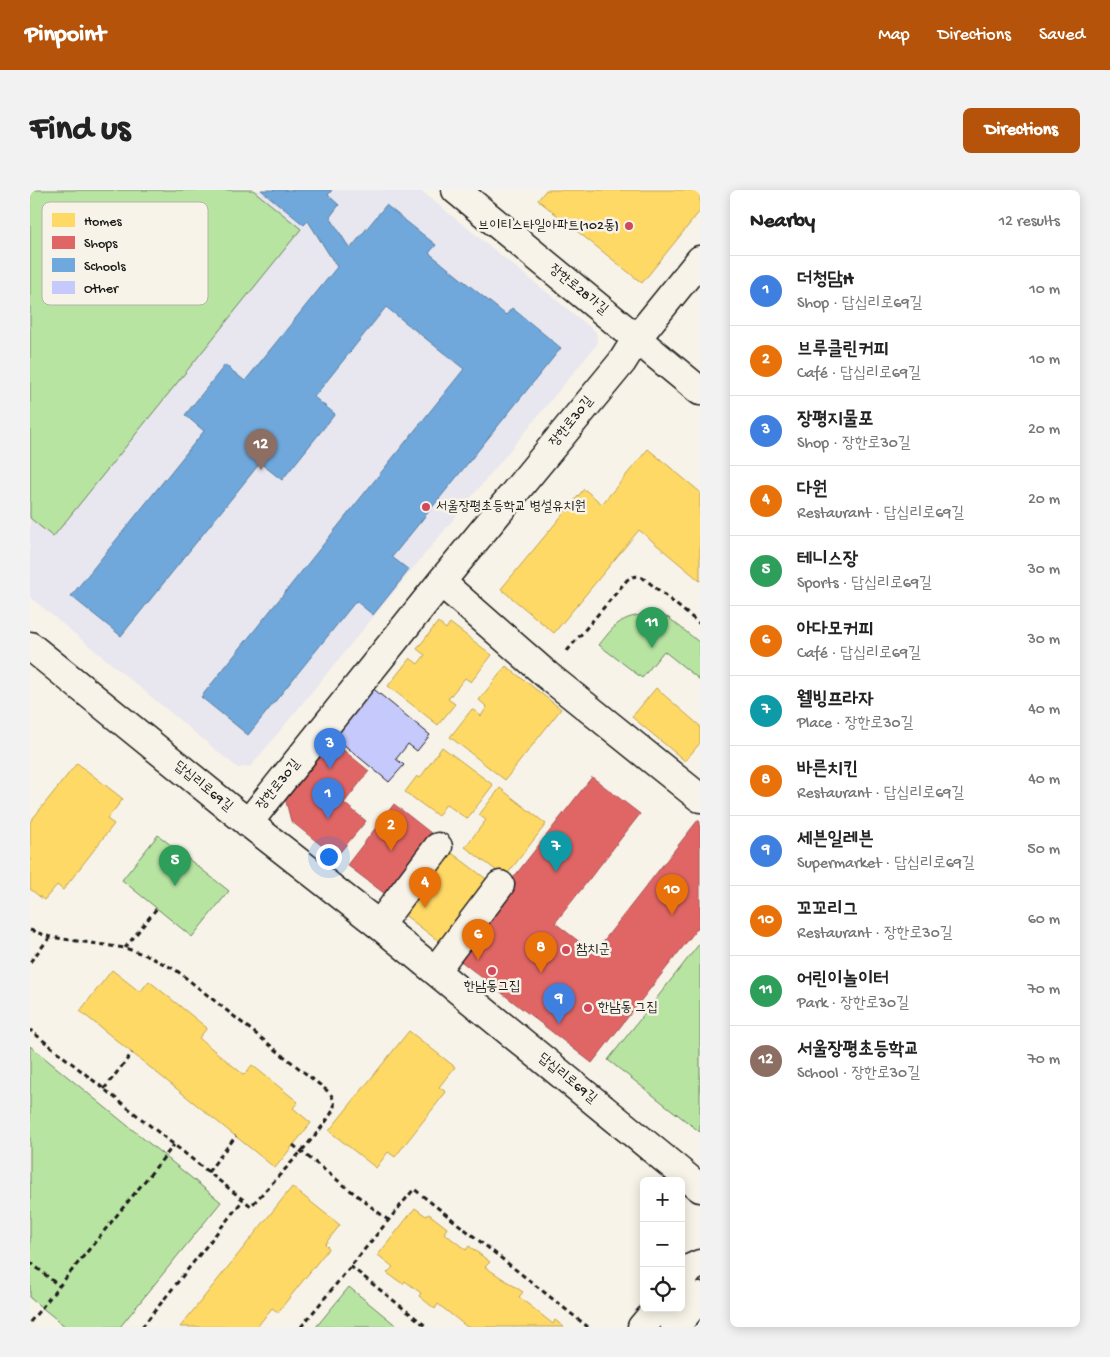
<!DOCTYPE html>
<html lang="en">
<head>
<meta charset="utf-8">
<style>
	:root { --surface:#fff; --page:#f2f2f2; --text:#222; --muted:#767676; --line:#e0e0e0; --accent:#b45309 }
	body { margin:0; font-family:"Gochi Hand","Poor Story",sans-serif; background:var(--page); color:var(--text) }
	.controls { position:absolute; right:15px; bottom:15px; display:grid; overflow:hidden; border-radius:8px; box-shadow:0 2px 12px #0003 }
	.controls button { width:45px; height:45px; display:grid; place-items:center; padding:0; border:0; border-bottom:1px solid var(--line); background:var(--surface); color:var(--text); font:25px sans-serif }
	.you { position:absolute; left:298px; top:666px; width:18px; height:18px; margin:-12px; border:4px solid #fff; border-radius:50%; background:#1a73e8; box-shadow:0 0 0 8px #1a73e833 }
	.badge { display:grid; place-items:center; width:32px; height:32px; border-radius:50%; background:var(--accent); color:#fff; font-size:16px; font-weight:700 }
	.pin { position:absolute; translate:-50% -41px; filter:drop-shadow(0 1px 2px #0008) }
	.pin::after { content:''; position:absolute; top:26px; width:18px; height:15px; background:inherit; clip-path:polygon(0 0,100% 0,50% 100%) }
	.list { margin:0; padding:0; list-style:none }
	h2 { display:flex; justify-content:space-between; align-items:center; height:65px; margin:0; padding:0 20px; font-size:21px }
	h2 small { font-size:16px; font-weight:400; color:var(--muted) }
	.list li { display:grid; grid-template-columns:32px 1fr auto; gap:15px; align-items:center; box-sizing:border-box; height:70px; padding:0 20px; border-top:1px solid var(--line) }
	.list b { display:block; font-size:19px; white-space:nowrap }
	.list p { margin:0; font-size:16px; white-space:nowrap; color:var(--muted) }
	.list em { font-size:16px; font-style:normal; color:var(--muted) }
	.icon { flex:none; width:28px; height:28px; fill:none; stroke:currentColor; stroke-width:2; stroke-linecap:round; stroke-linejoin:round }
	.map { position:relative; flex:none; width:670px; height:1137px; overflow:hidden; border-radius:8px }
	header { display:flex; align-items:center; gap:30px; box-sizing:border-box; height:70px; padding:0 25px; background:var(--accent); color:#fff }
	header strong { font-size:24px }
	nav { display:flex; gap:28px; margin-inline-start:auto; font-size:18px }
	.intro { display:flex; align-items:center; justify-content:space-between; box-sizing:border-box; height:120px; padding:0 30px }
	h1 { margin:0; font-size:35px }
	.button { padding:12px 22px; border-radius:8px; background:var(--accent); color:#fff; font-size:18px; font-weight:700 }
	main { display:flex; gap:30px; padding:0 30px }
	aside { flex:1; background:var(--surface); border-radius:8px; box-shadow:0 2px 12px #0003 }
	.map>svg:first-child { display:block }
	.built { fill:#e8e6ee }
	.green { fill:#b8e4a2; stroke:#6a805f }
	.homes { fill:#ffd966; stroke:#bba050 }
	.shops { fill:#e06666; stroke:#a55050 }
	.schools { fill:#6fa8dc; stroke:#567ea2 }
	.building { fill:#c5c9fb; stroke:#1c1c1c }
	.lines { fill:none; stroke-linecap:round; stroke-linejoin:round }
	.minor-casing { stroke:#1c1c1c; stroke-width:31 }
	.path { stroke:#1c1c1c; stroke-width:3; stroke-dasharray:5 4; stroke-linecap:butt }
	.minor { stroke:#f7f3e8; stroke-width:28 }
	.poi-dot { fill:#d1495b; stroke:#f7f3e8; stroke-width:2 }
	.labels { text-anchor:middle; dominant-baseline:central; stroke-width:5; stroke-linejoin:round; paint-order:stroke }
	.poi-label { font-size:14px; fill:#1c1c1c; stroke:#f7f3e8; text-anchor:start }
	.street-label { font-size:14px; fill:#1c1c1c; stroke:#f7f3e8 }
	.key { fill:#f7f3e8; stroke:#b5b2ab; stroke-width:1 }
	.key-label { font-size:14px; fill:#1c1c1c }
</style>
</head>
<body>
<header>
<strong>Pinpoint</strong>
<nav><a>Map</a><a>Directions</a><a>Saved</a></nav>
</header>
<div class="intro"><h1>Find us</h1><a class="button">Directions</a></div>
<main>
<div class="map">
<svg width="670" height="1137" viewBox="0 0 670 1137">
	<rect width="100%" height="100%" fill="#f7f3e8"/>
	<filter id="ink" filterUnits="userSpaceOnUse"><feTurbulence type="fractalNoise" baseFrequency=".02" numOctaves="2"/><feDisplacementMap in="SourceGraphic" scale="10" xChannelSelector="R" yChannelSelector="G"/><feConvolveMatrix kernelMatrix="1 2 1 2 8 2 1 2 1" color-interpolation-filters="sRGB"/></filter>
	<g filter="url(#ink)">
		<path class="built" d="M0,0H390L566,142L567,154L221,576L208,578L0,407Z"/>
		<path class="green" d="M0,0H223L271,39L23,347L0,328Z
			M624,423L639,428L670,453V490L634,461L612,488L569,455C589,430 591,427 624,423Z
			M128,645L199,701L162,747L92,690Z
			M670,753V942L578,870Z
			M0,856L191,1012L90,1137H36L0,1108Z
			M319,1097L368,1137H286Z"/>
		<path class="homes" d="M516,0H670V21L612,93L508,10Z
			M618,259L670,302V391L609,340L524,443L471,399L554,299L572,314Z
			M408,432L416,439L420,433L462,465L441,492L435,488L418,509L425,514L408,535L358,496L380,468L388,474L395,465L387,459Z
			M476,476L531,519L475,590L420,547L442,519L451,526L457,517L449,510Z
			M626,498L670,536V553L655,571L602,527Z
			M412,557L463,595L437,629L416,614L408,626L375,602L387,586L390,588Z
			M47,573L93,609L77,629L84,634L33,700L27,695L14,710L0,699V632Z
			M470,598L516,634L475,687L435,657L456,630L449,625Z
			M418,660L459,691L411,753L372,723Z
			M82,780L110,802L119,791L177,838L169,848L214,885L222,875L268,912L263,918L281,933L245,978L50,821Z
			M379,841L425,877L409,897L416,902L365,967L358,962L346,978L299,941Z
			M262,997L310,1035L295,1054L299,1058L248,1122L242,1118L227,1137H150Z
			M385,1018L396,1026L399,1024L417,1038L414,1043L436,1060L439,1056L460,1072L455,1077L493,1102L489,1107L523,1134L525,1130L534,1137H437L408,1114L405,1119L389,1106L391,1103L375,1091L373,1094L357,1083L363,1077L348,1065Z"/>
		<path class="shops" d="M301,550L339,581L314,613L336,631L306,667L261,631L255,608Z
			M562,587L610,624L525,733L564,763L668,630L670,632V735L562,873L423,765Z
			M364,614L406,647L359,707L317,675Z"/>
		<path class="schools" d="M231,0H302L298,5L309,15L300,27L320,59L356,15L406,55L399,63L476,125L482,118L531,158L362,367L379,380L343,425L326,411L218,545L171,507L434,179L356,117L284,207L305,224L252,290L230,273L91,446L41,406L174,241L155,225L195,175L215,191L307,77L278,31L274,35Z"/>
		<path class="building" d="M340,496L400,545L387,561L378,554L366,569L374,575L359,592L301,544Z"/>
		<g class="lines">
			<defs>
				<path id="minor" d="M426,0L670,201
					M411,392L517,485L670,608
					M0,456L202,620L349,735L670,998
					M218,633L411,392L592,172L607,148L670,70
					M349,735L408,657
					M405,781L470,695
					M651,1090L661,1078L670,1074
					M612,1137L628,1118
					M645,1137L670,1107"/>
			</defs>
			<use href="#minor" class="minor-casing"/>
			<path class="path" d="M537,461L597,390C605,385 608,385 616,390L670,434
				M0,740L20,747L95,758L116,765L146,780L300,903C303,908 305,911 304,917C301,933 235,1000 221,1016L0,840
				M95,758L127,718
				M0,772L20,747
				M74,899L102,863
				M263,955L358,1030
				M178,982L206,946
				M0,1072L29,1096
				M320,1076L397,1137
				M0,1132L144,955
				M112,1137L213,1010
				M271,1137L384,999L558,1137"/>
			<use href="#minor" class="minor"/>
		</g>
	</g>
	<g class="poi-dot">
		<circle cx="599" cy="36" r="5"/>
		<circle cx="396" cy="317" r="5"/>
		<circle cx="536" cy="760" r="5"/>
		<circle cx="462" cy="781" r="5"/>
		<circle cx="558" cy="818" r="5"/>
	</g>
	<g class="labels">
		<g class="poi-label">
			<text x="589" y="36" text-anchor="end">브이티스타일아파트(102동)</text>
			<text x="406" y="317">서울장평초등학교 병설유치원</text>
			<text x="546" y="760">참치군</text>
			<text x="462" y="797" text-anchor="middle">한남동그집</text>
			<text x="568" y="818">한남동 그집</text>
		</g>
		<g class="street-label">
			<text transform="translate(548 100) rotate(39)">장한로28가길</text>
			<text transform="translate(542 232) rotate(-51)">장한로30길</text>
			<text transform="translate(249 595) rotate(-51)">장한로30길</text>
			<text transform="translate(173 597) rotate(39)">답십리로69길</text>
			<text transform="translate(537 889) rotate(39)">답십리로69길</text>
		</g>
	</g>
	<rect x="12" y="12" width="166" height="103" rx="8" class="key"/>
	<rect x="22" y="23" width="23" height="14" fill="#ffd966"/>
	<rect x="22" y="46" width="23" height="13" fill="#e06666"/>
	<rect x="22" y="68" width="23" height="14" fill="#6fa8dc"/>
	<rect x="22" y="91" width="23" height="13" fill="#c5c9fb"/>
	<g class="key-label">
		<text x="54" y="35">Homes</text>
		<text x="54" y="57">Shops</text>
		<text x="54" y="80">Schools</text>
		<text x="54" y="102">Other</text>
	</g>
</svg>
<div class="controls">
<button>+</button>
<button>−</button>
<button><svg class="icon" aria-label="locate" viewBox="0 0 24 24"><circle cx="12" cy="12" r="6"/><path d="M12 2v4M12 18v4M2 12h4M18 12h4"/></svg></button>
</div>
<div class="you"></div>
<div class="pin badge" style="left:298px;top:629px;background:#3f7fe0">1</div>
<div class="pin badge" style="left:361px;top:661px;background:#e8710a">2</div>
<div class="pin badge" style="left:300px;top:579px;background:#3f7fe0">3</div>
<div class="pin badge" style="left:395px;top:718px;background:#e8710a">4</div>
<div class="pin badge" style="left:145px;top:696px;background:#2e9e5b">5</div>
<div class="pin badge" style="left:448px;top:770px;background:#e8710a">6</div>
<div class="pin badge" style="left:526px;top:682px;background:#0f9aa8">7</div>
<div class="pin badge" style="left:511px;top:783px;background:#e8710a">8</div>
<div class="pin badge" style="left:529px;top:834px;background:#3f7fe0">9</div>
<div class="pin badge" style="left:642px;top:725px;background:#e8710a">10</div>
<div class="pin badge" style="left:622px;top:458px;background:#2e9e5b">11</div>
<div class="pin badge" style="left:231px;top:280px;background:#8d6e63">12</div>
</div>
<aside>
<h2>Nearby<small>12 results</small></h2>
<ul class="list">
<li><span class="badge" style="background:#3f7fe0">1</span><div><b>더청담H</b><p>Shop · 답십리로69길</p></div><em>10 m</em></li>
<li><span class="badge" style="background:#e8710a">2</span><div><b>브루클린커피</b><p>Café · 답십리로69길</p></div><em>10 m</em></li>
<li><span class="badge" style="background:#3f7fe0">3</span><div><b>장평지물포</b><p>Shop · 장한로30길</p></div><em>20 m</em></li>
<li><span class="badge" style="background:#e8710a">4</span><div><b>다원</b><p>Restaurant · 답십리로69길</p></div><em>20 m</em></li>
<li><span class="badge" style="background:#2e9e5b">5</span><div><b>테니스장</b><p>Sports · 답십리로69길</p></div><em>30 m</em></li>
<li><span class="badge" style="background:#e8710a">6</span><div><b>아다모커피</b><p>Café · 답십리로69길</p></div><em>30 m</em></li>
<li><span class="badge" style="background:#0f9aa8">7</span><div><b>웰빙프라자</b><p>Place · 장한로30길</p></div><em>40 m</em></li>
<li><span class="badge" style="background:#e8710a">8</span><div><b>바른치킨</b><p>Restaurant · 답십리로69길</p></div><em>40 m</em></li>
<li><span class="badge" style="background:#3f7fe0">9</span><div><b>세븐일레븐</b><p>Supermarket · 답십리로69길</p></div><em>50 m</em></li>
<li><span class="badge" style="background:#e8710a">10</span><div><b>꼬꼬리그</b><p>Restaurant · 장한로30길</p></div><em>60 m</em></li>
<li><span class="badge" style="background:#2e9e5b">11</span><div><b>어린이놀이터</b><p>Park · 장한로30길</p></div><em>70 m</em></li>
<li><span class="badge" style="background:#8d6e63">12</span><div><b>서울장평초등학교</b><p>School · 장한로30길</p></div><em>70 m</em></li>
</ul>
</aside>
</main>
</body>
</html>
